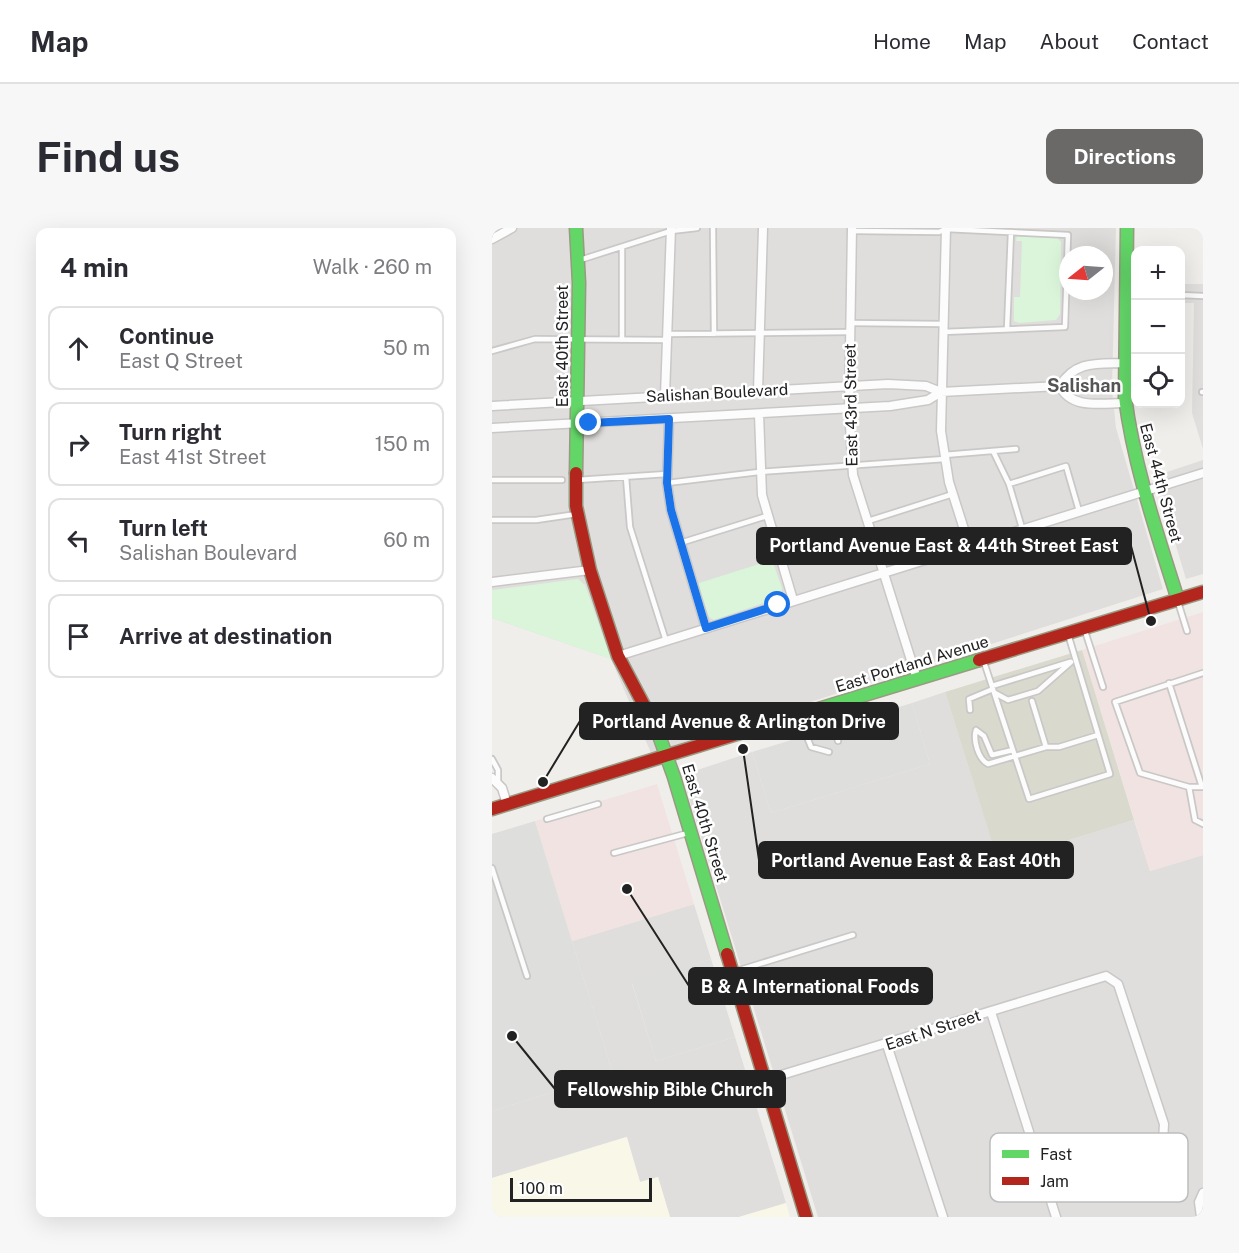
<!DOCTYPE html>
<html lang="en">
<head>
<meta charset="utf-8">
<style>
	:root { --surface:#fff; --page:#f7f7f7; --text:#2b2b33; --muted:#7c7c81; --line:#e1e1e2; --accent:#6a6968 }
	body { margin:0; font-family:"Public Sans",sans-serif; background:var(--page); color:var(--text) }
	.controls { position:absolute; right:18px; top:18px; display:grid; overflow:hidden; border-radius:12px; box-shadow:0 6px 24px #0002 }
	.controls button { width:54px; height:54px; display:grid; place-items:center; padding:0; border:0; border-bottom:2px solid var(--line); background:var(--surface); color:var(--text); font:30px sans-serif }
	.compass { position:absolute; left:567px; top:18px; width:54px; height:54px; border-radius:50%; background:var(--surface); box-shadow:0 6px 24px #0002; rotate:253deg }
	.scale { position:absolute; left:18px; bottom:15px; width:142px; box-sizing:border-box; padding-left:6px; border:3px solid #222; border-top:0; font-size:16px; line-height:21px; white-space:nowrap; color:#222; -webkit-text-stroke:4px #fff; paint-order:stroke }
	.stop { position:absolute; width:18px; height:18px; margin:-14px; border:4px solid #1a73e8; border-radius:50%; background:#fff }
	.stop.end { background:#1a73e8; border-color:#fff; box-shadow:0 2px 6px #0008 }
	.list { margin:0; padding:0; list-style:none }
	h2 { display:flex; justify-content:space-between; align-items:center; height:78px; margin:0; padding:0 24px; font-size:26px }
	h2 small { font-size:20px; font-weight:400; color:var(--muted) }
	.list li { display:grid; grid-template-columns:39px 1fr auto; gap:18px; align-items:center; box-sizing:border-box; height:84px; margin:0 12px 12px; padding:0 12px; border:2px solid var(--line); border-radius:12px }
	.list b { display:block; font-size:22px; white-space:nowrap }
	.list p { margin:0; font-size:20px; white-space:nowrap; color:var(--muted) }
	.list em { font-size:20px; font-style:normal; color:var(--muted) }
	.icon { flex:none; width:33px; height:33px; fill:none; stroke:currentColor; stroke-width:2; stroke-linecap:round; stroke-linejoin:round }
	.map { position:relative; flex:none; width:711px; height:989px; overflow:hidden; border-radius:12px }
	header { display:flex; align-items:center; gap:36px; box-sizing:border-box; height:84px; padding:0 30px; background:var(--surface); border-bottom:2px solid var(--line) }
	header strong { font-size:28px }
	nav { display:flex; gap:33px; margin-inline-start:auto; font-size:21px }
	.intro { display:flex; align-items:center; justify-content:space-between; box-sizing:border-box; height:144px; padding:0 36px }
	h1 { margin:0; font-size:42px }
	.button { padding:15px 27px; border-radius:12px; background:var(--accent); color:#fff; font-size:21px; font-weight:700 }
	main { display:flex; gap:36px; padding:0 36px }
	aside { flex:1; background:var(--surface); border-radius:12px; box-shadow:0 6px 24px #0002 }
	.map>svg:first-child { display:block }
	.residential { fill:#dfdedc; fill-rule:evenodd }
	.commercial { fill:#f1e3e1 }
	.education { fill:#f8f7e8 }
	.religious { fill:#dededc }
	.construction { fill:#d9d9cd }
	.park { fill:#daf5da }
	.parking { fill:#e0dfde }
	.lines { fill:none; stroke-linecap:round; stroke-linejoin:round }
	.lane-casing { stroke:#c9c8c7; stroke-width:8 }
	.street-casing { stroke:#c9c8c7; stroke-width:11 }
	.fast-casing { stroke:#999a82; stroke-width:15 }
	.jam-casing { stroke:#999a82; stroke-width:15 }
	.lane { stroke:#fdfcfc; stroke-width:4.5 }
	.street { stroke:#fdfcfc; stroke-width:8 }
	.fast { stroke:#63d668; stroke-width:12 }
	.jam { stroke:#b3261e; stroke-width:12 }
	.route { stroke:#1a73e8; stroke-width:8 }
	.labels { text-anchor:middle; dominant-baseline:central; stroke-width:5; stroke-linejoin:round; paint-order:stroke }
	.street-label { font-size:16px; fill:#222; stroke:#fff }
	.neighbourhood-label { font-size:18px; font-weight:bold; fill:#555; stroke:#fff }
	.key { fill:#fff; stroke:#bdbdbd; stroke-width:1.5 }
	.key-label { font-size:16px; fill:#222 }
	.leader { fill:none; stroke:#222; stroke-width:2 }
	.callout-dot { fill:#222; stroke:#fff; stroke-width:2 }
	.callout { fill:#222; stroke:#222; stroke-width:2 }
	.callout-label { font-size:18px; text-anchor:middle; font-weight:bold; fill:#fff }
</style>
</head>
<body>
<header>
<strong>Map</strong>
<nav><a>Home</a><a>Map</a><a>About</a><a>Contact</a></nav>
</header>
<div class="intro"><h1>Find us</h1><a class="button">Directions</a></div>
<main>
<aside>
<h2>4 min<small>Walk · 260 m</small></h2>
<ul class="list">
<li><svg class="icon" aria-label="ahead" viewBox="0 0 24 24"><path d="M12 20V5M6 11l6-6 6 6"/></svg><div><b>Continue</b><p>East Q Street</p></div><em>50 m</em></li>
<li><svg class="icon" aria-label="right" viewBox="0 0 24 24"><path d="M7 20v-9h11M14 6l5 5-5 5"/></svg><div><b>Turn right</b><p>East 41st Street</p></div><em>150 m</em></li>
<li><svg class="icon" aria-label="left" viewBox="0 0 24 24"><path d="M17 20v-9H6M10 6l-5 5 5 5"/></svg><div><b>Turn left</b><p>Salishan Boulevard</p></div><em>60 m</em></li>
<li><svg class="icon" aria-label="arrive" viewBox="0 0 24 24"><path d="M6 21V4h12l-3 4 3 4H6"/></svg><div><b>Arrive at destination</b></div></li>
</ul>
</aside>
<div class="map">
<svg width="711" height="989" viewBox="0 0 711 989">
	<rect width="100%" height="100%" fill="#f0eeeb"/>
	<path class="residential" d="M0,0H624L620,161L624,200L671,361L159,525L119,431L0,390ZM576,27H612V63H576Z
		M711,232V346L694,351L663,248Z
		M453,464L506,634L642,592L658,643L711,627V989H326L190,547L260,524L279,585L438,536L420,475Z
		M202,676L219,731L140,756L164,833L243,809L294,975L247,989H178L166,949L148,954L134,909L0,950V883L121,846L80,713Z"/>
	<path class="commercial" d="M711,384V627L658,643L590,422Z
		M165,556L202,676L80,713L43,593Z"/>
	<path class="education" d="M135,909L148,954L166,949L178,989H0V950Z
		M294,975L298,989H247Z"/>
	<path class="religious" d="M420,475L438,536L279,585L260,524Z
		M43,593L121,846L0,883V606Z
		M219,731L243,809L164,833L140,755Z"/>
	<path class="construction" d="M590,422L642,592L506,634L453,464Z"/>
	<path class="park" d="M525,7L565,9L569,14L568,86L564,92L527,95L522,93V69H528L530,13H524Z
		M280,332L290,360L289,369L222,392L217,389L204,356Z
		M86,351L93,357L119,431L0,390V362Z"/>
	<path class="parking" d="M689,56H711V221L700,185L702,75H689Z"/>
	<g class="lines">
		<defs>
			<path id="lane" d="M221,0L222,106
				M361,3L447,4L454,1L576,7L573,99L451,104
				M130,20V112
				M88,32L179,3L205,0
				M688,67L711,68
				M358,95L451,96
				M515,101L519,4
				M175,106L358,104
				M0,123L43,111L175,112
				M710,164H711
				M501,223L517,256L530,300
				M452,227L524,221
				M134,249L138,299L174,413
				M0,252H70
				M85,252L175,246
				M175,255L267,244L453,231
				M517,256L574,238L587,283
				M0,292H44L85,286
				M376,293L461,266
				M188,315L275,288
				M686,374L695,403
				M593,403L611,459
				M492,434L537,571L618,546L576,406
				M711,445L623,474L648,545L697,559H711
				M677,455L710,559
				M500,458L578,434
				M503,465L516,472L546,463L579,434
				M336,481L346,513
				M478,482L477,471L501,461
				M307,489L319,519L337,524
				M554,519H567L606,507
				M521,522L500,527L492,508L484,502C481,512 486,531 496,536L554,519L540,473
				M0,531L6,542V553
				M697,559L703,592L711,596
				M55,591L106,576
				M122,625L196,605
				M0,640L35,748
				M241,744L361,707"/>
			<path id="street" d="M360,0L357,181L361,247L425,451
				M454,0L449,203L457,254L477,317
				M0,11L20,0
				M568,158C583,132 606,136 633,135
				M568,158C579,182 611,175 633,175
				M266,163L271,0
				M173,168L179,0
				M0,178L396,156L434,158L449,164
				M267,186L270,267L301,372
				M177,191L175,255L179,282L214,400
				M0,200L398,178L436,172L449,164L568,158
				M0,354L98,342
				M126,428L711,245
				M0,550L10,560L15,576
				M499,784L564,989
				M395,817L451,989
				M273,852L614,748L626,756L672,896L671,914L666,924
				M709,989L707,974L711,965"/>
			<path id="fast" d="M84,0L87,55L84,245
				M635,0L633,169C642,239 665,305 686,372
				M261,501L487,432
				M165,502L182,549L235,726"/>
			<path id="jam" d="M84,245V278L98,342L126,428L165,502
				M487,432L711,364
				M0,581L261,501
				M235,726L314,989"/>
		</defs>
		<use href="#lane" class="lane-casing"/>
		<use href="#street" class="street-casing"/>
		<use href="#fast" class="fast-casing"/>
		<use href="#jam" class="jam-casing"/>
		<use href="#lane" class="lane"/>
		<use href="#street" class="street"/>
		<use href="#fast" class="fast"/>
		<use href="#jam" class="jam"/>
	</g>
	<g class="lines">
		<path class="route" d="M97,195L177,191L175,255L179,282L214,400L286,377"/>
	</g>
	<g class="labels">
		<g class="street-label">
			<text transform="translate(70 118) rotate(-90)">East 40th Street</text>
			<text transform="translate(225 165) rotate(-3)">Salishan Boulevard</text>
			<text transform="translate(359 177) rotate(-91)">East 43rd Street</text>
			<text transform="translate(669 255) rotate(75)">East 44th Street</text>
			<text transform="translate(420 436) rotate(-17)">East Portland Avenue</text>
			<text transform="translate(213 595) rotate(73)">East 40th Street</text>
			<text transform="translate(441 802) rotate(-18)">East N Street</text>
		</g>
		<g class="neighbourhood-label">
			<text x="592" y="157">Salishan</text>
		</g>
	</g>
	<rect x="498" y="905" width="198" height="69" rx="9" class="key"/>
	<rect x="510" y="922" width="27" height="8" fill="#63d668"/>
	<rect x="510" y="949" width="27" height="8" fill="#b3261e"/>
	<g class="key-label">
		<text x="548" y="932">Fast</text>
		<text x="548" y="959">Jam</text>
	</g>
	<path class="leader" d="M659 393L639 318M51 554L88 493M251 521L267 632M135 661L197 758M20 808L63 861"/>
	<g class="callout-dot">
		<circle cx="659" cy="393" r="6"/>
		<circle cx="51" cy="554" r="6"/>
		<circle cx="251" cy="521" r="6"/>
		<circle cx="135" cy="661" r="6"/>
		<circle cx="20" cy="808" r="6"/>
	</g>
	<g class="callout">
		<rect x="265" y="300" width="374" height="36" rx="6"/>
		<rect x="88" y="475" width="318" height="36" rx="6"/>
		<rect x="267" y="614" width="314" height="36" rx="6"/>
		<rect x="197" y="740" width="243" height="36" rx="6"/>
		<rect x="63" y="843" width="230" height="36" rx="6"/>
	</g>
	<g class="callout-label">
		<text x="452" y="324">Portland Avenue East &amp; 44th Street East</text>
		<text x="247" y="500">Portland Avenue &amp; Arlington Drive</text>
		<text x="424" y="639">Portland Avenue East &amp; East 40th</text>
		<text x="318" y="765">B &amp; A International Foods</text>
		<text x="178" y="868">Fellowship Bible Church</text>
	</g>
</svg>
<div class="controls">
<button>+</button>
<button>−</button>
<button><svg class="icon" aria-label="locate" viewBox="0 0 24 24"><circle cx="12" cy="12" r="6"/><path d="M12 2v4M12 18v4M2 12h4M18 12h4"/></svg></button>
</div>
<svg class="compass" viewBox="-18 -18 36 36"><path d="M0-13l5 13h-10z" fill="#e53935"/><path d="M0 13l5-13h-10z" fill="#7c7c81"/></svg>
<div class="scale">100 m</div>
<div class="stop" style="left:286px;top:377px"></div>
<div class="stop end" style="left:97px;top:195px"></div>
</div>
</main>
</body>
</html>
